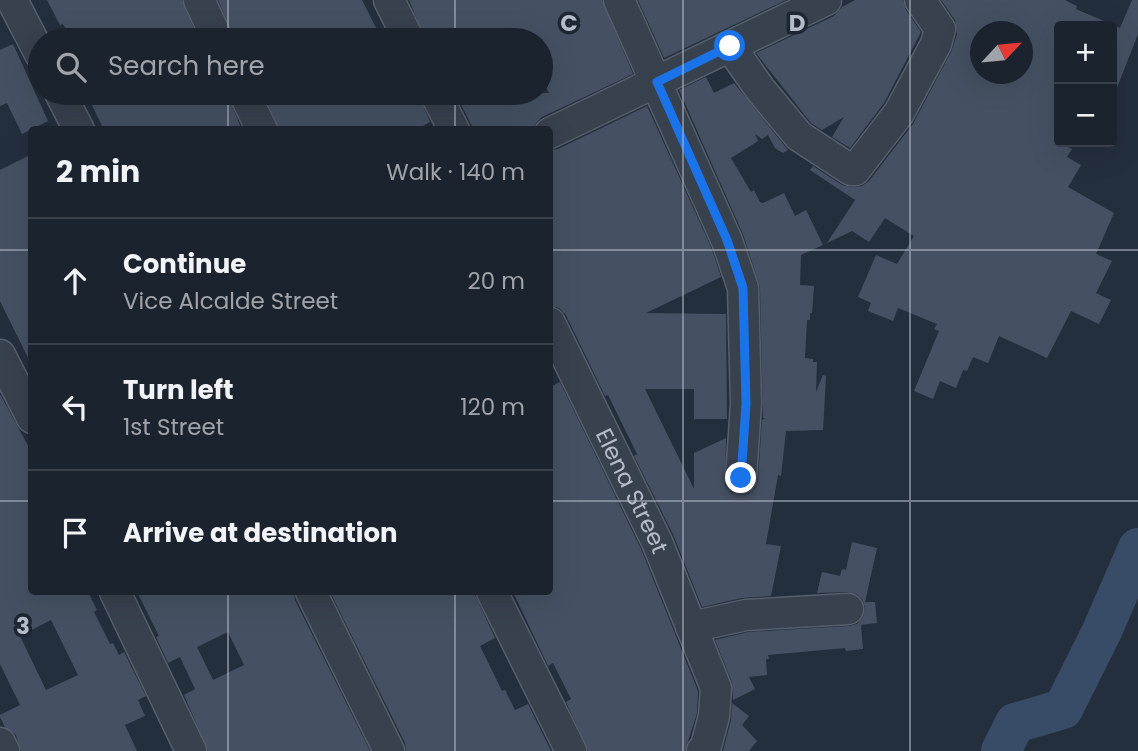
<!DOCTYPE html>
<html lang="en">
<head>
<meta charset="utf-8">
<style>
	:root { --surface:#1b232e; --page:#282f3a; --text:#f1f3f6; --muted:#a0a4aa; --line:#39404a }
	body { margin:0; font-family:Poppins,sans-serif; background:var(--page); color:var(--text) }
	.controls { position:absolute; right:21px; top:21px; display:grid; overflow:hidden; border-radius:7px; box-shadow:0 7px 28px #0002 }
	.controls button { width:63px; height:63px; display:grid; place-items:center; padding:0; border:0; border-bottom:2px solid var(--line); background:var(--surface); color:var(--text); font:35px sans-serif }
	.compass { position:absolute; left:970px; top:21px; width:63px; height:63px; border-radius:50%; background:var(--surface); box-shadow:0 7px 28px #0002; rotate:64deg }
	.stop { position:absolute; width:21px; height:21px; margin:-16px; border:5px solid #1a73e8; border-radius:50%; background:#fff }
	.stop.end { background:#1a73e8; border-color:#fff; box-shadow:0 2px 7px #0008 }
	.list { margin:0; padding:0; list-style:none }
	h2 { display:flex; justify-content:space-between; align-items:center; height:91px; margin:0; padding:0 28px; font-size:30px }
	h2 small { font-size:23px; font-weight:400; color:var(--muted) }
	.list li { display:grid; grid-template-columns:46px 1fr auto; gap:21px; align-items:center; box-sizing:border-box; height:126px; padding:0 28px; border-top:2px solid var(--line) }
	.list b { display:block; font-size:26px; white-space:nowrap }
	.list p { margin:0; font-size:23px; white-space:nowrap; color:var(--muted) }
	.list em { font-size:23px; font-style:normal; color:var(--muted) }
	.icon { flex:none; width:38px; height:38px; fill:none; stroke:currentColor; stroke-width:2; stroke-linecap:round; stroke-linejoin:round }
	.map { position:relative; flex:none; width:1138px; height:751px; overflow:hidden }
	.search { position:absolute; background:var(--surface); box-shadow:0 7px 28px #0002; left:28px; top:28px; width:525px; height:77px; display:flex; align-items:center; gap:18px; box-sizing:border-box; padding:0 24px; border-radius:38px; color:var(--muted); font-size:26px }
	.panel { position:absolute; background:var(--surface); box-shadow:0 7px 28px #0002; left:28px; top:126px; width:525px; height:469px; border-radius:7px }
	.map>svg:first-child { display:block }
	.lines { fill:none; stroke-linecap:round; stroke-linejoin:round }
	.river { stroke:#394c67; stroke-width:40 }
	.building { fill:#455162; fill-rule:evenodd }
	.minor-casing { stroke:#565f6c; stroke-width:33 }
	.minor { stroke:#38414e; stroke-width:30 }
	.route { stroke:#1a73e8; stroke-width:9 }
	.grid { fill:none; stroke:#b4bcc9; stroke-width:2; stroke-opacity:0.55 }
	.labels { text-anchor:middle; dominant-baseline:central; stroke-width:7; stroke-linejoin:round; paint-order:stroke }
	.street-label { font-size:23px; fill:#b4bcc9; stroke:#1d2633 }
	.grid-label { font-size:23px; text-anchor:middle; font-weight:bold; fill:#b4bcc9; stroke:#1d2633; stroke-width:7; stroke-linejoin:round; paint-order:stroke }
</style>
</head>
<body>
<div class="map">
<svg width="1138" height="751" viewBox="0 0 1138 751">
	<rect width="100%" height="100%" fill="#242f3e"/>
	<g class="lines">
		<path class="river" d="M1001,751L1015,723L1063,709L1102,631L1138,548"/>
	</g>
	<path class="building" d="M47,0H182L199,40H71L63,24L60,25Z
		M218,0H362L382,40H235Z
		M409,0H602L633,74L542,117L536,123L533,130H474L455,93H549L541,76V40H426Z
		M638,0H786L664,58Z
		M855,0H903L906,10L921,32L884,103L850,148L832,137L844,117L822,130L811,123L756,53L834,16L842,7Z
		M941,0H1065L1077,6L1076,9L1120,28L1132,0H1138V34L1113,98L1112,26H1059V142L1072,149L1067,157L1081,165L1068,187L1114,213L1096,254L1112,261L1096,293L1111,300L1099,324L1071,311L1047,358L999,336L988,363L973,357L967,371L963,370L956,388L940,381L933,399L914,391L939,331L934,329L937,324L898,308L893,321L868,311L871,303L858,297L876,255L897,264L914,236L885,218L869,242L852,231L827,243L855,200L810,170L813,166L842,185L851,187L862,186L869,181L913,124L951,52L957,34L955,20ZM981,32H1023V74H981Z
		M13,44L48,121L22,134L7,103L0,106V50Z
		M706,77L714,93L734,83L788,150L783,153L775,148L768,135L762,139L755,134L758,141L731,158L751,192L754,190L760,202L763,203L784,193L795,216L806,210L823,245L801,255L800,285L814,286L812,313H810V320H807L805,358L813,359V362H817L816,392L823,375L826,376L823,430L786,431L781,476L778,475L766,544L781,546L771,596L742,598L702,607L673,534L634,456L637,454L608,395L605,396L566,315L559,308L550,306V150L558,149L647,106L711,247L721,277L646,313L726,314L727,419H694V389H645L694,489V453L726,438L725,485L732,493L741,495L748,494L755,488L758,480L762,420L765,418H763L760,287L743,234L679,90Z
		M86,93H227L242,130H104Z
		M263,93H418L430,122L416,130H279Z
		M32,154V366L0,301V170Z
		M560,382L641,549L698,691L697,713L685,751H588L566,702L571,699L553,663L548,666L513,592H550V387Z
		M0,394L32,453V592H88L97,610L94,612L110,644L113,643L119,655L124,652L146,696L138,700L145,716L125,725L137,751H21L16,735L5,727L0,717V715L20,705L0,664ZM51,620L78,675L46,690L20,636Z
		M852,542L877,548L865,602H875L877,623L861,625L863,649L846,651L845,648L768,655L769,659H766L767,675L749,677L755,689L733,700L732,682L715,640L748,632L849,626L857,624L863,617L865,607L862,599L856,594L847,592L817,593L822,572L840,576L842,569L846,570Z
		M137,592H294L295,600L370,751H208L184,695L195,689L180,657L168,663L156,637L159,636ZM228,632L244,665L213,680L197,647Z
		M330,592H474L495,638L480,646L502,691L505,690L515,710L528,704L551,751H406L405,743Z
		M732,703L749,716L742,725L757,741L749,751H723L731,720Z"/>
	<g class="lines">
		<defs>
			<g id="minor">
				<path d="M12,0L40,54"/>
				<path d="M199,0L218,40"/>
				<path d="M389,0L409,40"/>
				<path d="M619,0L727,241L743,288L746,404L741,478"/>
				<path d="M730,46L760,89L799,136L851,170H855L899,113L936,44L940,29L920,0"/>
				<path d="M60,93L79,130"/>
				<path d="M244,93L262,130"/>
				<path d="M435,93L454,130"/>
				<path d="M550,133L826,0"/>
				<path id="s1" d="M550,323L657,542L716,688L714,716L706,746L702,751"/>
				<path d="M0,355L32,418"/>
				<path d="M115,592L191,751"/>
				<path d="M311,592L389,751"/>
				<path d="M492,592L571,751"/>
				<path d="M691,627L746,615L848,609"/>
				<path d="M0,743L4,751"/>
			</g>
		</defs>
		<use href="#minor" class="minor-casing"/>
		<use href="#minor" class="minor"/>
	</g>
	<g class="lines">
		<path class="route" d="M730,46L657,82L727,240L743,288L746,404L741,478"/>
	</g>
	<path class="grid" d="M228,0V40M455,0V40M683,0V751M910,0V751M228,93V130M455,93V130M0,250H32M550,250H1138M0,501H32M550,501H1138M228,592V751M455,592V751"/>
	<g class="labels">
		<g class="street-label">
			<text stroke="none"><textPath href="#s1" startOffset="187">Elena Street</textPath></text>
		</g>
	</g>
	<g class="grid-label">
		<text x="569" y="31">C</text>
		<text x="797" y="31">D</text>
		<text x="23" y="634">3</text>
	</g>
</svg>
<div class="controls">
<button>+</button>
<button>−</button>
</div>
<svg class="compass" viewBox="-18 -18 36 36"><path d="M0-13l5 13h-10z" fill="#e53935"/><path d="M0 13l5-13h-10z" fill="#a0a4aa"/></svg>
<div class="stop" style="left:730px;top:46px"></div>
<div class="stop end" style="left:741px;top:478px"></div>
<div class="search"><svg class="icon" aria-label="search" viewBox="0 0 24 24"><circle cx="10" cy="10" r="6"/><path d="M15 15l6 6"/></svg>Search here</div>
<section class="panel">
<h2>2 min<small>Walk · 140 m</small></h2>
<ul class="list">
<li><svg class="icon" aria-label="ahead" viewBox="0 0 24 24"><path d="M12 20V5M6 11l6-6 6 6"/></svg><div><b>Continue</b><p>Vice Alcalde Street</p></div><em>20 m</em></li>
<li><svg class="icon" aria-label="left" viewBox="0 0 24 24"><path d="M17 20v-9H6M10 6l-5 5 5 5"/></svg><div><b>Turn left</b><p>1st Street</p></div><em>120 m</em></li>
<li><svg class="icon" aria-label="arrive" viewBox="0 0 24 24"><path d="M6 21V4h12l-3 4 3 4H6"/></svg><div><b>Arrive at destination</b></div></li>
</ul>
</section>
</div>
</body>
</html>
